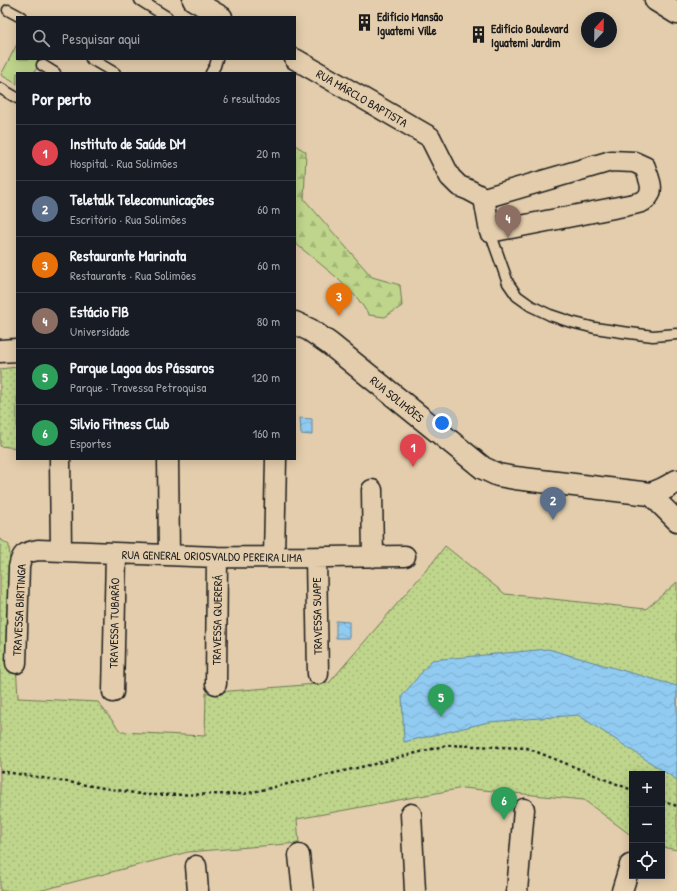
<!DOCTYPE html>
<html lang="pt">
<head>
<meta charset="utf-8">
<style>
	:root { --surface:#171b24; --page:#20242c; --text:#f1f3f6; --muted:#9ea1a6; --line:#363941; --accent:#919294 }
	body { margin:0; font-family:"Patrick Hand",sans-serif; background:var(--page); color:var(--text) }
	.controls { position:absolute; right:12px; bottom:12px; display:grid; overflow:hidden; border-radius:0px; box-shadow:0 2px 10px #0003 }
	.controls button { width:36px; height:36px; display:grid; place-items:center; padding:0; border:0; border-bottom:1px solid var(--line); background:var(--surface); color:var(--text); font:20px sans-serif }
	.compass { position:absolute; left:581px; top:12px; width:36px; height:36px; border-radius:50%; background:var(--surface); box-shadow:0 2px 10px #0003; rotate:22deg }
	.you { position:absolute; left:442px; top:423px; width:14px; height:14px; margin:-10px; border:3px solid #fff; border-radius:50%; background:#1a73e8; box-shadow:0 0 0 6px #1a73e833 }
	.badge { display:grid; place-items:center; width:26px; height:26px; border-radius:50%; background:var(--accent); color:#fff; font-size:13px; font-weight:700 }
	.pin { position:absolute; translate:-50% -33px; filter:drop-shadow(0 1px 2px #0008) }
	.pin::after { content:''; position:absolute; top:21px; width:14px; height:12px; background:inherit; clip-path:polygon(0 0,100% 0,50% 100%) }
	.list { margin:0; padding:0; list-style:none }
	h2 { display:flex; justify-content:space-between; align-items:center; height:52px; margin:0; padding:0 16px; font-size:17px }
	h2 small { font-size:13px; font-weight:400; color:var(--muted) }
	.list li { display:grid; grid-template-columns:26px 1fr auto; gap:12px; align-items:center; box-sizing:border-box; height:56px; padding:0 16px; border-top:1px solid var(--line) }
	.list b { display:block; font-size:15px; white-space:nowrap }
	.list p { margin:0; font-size:13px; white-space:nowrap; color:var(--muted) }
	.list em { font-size:13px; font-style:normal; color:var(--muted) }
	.icon { flex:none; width:22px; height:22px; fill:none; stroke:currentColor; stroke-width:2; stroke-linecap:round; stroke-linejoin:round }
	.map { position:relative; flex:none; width:677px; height:891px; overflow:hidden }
	.search { position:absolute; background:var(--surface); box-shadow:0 2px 10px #0003; left:16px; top:16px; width:280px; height:44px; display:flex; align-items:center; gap:10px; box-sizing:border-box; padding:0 14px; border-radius:0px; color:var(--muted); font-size:15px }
	.panel { position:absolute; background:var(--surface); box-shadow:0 2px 10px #0003; left:16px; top:72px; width:280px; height:388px; border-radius:0px }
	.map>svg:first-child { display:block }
	.grass { fill:#bed58b; stroke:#6d7854 }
	.forest { fill:url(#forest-firs); stroke:#6d7854 }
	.park { fill:url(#park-dots); stroke:#6d7854 }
	.water { fill:url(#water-waves); stroke:#62859c }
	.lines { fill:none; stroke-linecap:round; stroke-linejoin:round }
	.service-casing { stroke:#1c1c1c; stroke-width:13 }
	.minor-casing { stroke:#1c1c1c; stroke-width:23 }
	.tertiary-casing { stroke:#1c1c1c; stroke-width:25 }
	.path { stroke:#1c1c1c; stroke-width:2.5; stroke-dasharray:3 3; stroke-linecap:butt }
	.service { stroke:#e3cdac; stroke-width:10 }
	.minor { stroke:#e3cdac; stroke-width:20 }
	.tertiary { stroke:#e3cdac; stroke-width:22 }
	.labels { text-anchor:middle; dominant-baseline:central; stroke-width:3; stroke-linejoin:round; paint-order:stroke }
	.poi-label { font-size:12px; font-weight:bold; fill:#1c1c1c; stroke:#e3cdac; text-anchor:start }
	.street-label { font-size:12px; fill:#1c1c1c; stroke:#e3cdac }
</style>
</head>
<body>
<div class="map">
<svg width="677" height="891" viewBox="0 0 677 891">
	<defs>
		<pattern id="forest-firs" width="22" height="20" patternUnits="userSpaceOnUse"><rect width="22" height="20" fill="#bed58b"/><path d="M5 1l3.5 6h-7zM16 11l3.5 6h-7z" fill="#a3b677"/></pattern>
		<pattern id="park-dots" width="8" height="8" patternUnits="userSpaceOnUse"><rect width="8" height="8" fill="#bed58b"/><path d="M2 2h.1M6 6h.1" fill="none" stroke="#a3b677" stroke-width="1.8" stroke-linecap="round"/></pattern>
		<pattern id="water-waves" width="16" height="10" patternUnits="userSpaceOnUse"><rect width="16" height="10" fill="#91cbf1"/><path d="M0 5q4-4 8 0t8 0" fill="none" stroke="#7caece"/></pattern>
	</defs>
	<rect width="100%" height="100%" fill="#e3cdac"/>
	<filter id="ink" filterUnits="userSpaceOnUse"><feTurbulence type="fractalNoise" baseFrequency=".025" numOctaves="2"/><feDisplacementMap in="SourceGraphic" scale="8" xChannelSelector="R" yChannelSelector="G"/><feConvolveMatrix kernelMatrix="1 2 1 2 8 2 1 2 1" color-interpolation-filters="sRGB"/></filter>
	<g filter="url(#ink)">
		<path class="grass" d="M17,44V59H41L34,73H17V84L1,75Z"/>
		<path class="forest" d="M295,145L306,152L304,199L372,277L400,285L402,306L385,317L369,315L358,299L335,276L295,243Z"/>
		<path class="park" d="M17,367V448L0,446V369Z
			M0,539L9,545L18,698L98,702L121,732L205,736L206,693L329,683L433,562L445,546L505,594L646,609L677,582V850L662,847V774H632V836L584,800L463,788L297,819L299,843L188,852L39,891H0Z"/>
		<path class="water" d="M300,418L312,419V435L301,434Z
			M336,621L349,622V638H336Z
			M548,649L677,686V780L578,715L489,722L404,742L402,696L432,660Z"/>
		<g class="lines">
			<defs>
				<path id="service" d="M140,0L167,17
					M8,10L21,17
					M91,59L115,73
					M42,65L55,73
					M211,73L215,66L217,59
					M0,88L17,98
					M490,232L508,283L517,296L531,306L550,315L571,322L595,328L622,332L653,336L677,334"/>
				<path id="minor" d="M193,0L222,17
					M295,59L430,137L450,177L459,186L469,190L484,198L611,161L634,162L645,167C648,177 656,190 646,199C644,202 638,203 634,204L490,232L484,198
					M60,459L61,551
					M168,459L169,555
					M372,490L373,557
					M650,494L677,521
					M274,557L276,459
					M316,558L318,674
					M16,663L19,567C22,553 24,553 38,550C98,552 157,555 217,557C279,558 342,557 405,556
					M216,684L217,557
					M113,692L116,554
					M411,814L415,891
					M299,855L303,891
					M196,866L198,891
					M517,891L524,809
					M622,891L630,865"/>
				<path id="tertiary" d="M656,0L677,13
					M295,323L310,330L330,344L483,468L498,475L515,478L650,494C661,491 668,487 677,481
					M0,351L17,350"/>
			</defs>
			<use href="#service" class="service-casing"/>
			<use href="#minor" class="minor-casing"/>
			<use href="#tertiary" class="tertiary-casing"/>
			<path class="path" d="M0,771L147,795L244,794L374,764L447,745L527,748L632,790
				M662,801L677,806"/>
			<use href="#service" class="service"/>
			<use href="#minor" class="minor"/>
			<use href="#tertiary" class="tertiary"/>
		</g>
	</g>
	<defs>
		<symbol id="building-bare" viewBox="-9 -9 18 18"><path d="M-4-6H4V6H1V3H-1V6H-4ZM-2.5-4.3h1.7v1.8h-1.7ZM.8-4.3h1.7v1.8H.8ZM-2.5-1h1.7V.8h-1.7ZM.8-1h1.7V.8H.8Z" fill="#1c1c1c" stroke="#e3cdac" stroke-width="2.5" paint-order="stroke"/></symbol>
	</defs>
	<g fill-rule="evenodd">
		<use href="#building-bare" x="352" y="10" width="25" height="25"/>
		<use href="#building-bare" x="466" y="22" width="25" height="25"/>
	</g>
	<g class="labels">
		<g class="poi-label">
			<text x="377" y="16">Edifício Mansão<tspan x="377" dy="14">Iguatemi Ville</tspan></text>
			<text x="491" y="28">Edifício Boulevard<tspan x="491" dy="14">Iguatemi Jardim</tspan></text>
		</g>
		<g class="street-label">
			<text transform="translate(362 98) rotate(30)">RUA MÁRCLO BAPTISTA</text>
			<text transform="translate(397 399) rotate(39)">RUA SOLIMÕES</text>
			<text transform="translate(212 556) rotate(1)">RUA GENERAL ORIOSVALDO PEREIRA LIMA</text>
			<text transform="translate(19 610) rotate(-87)">TRAVESSA BIRITINGA</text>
			<text transform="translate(317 616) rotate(-91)">TRAVESSA SUAPE</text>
			<text transform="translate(217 620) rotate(-89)">TRAVESSA QUERERÁ</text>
			<text transform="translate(114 623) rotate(-89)">TRAVESSA TUBARÃO</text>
		</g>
	</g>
</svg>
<div class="controls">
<button>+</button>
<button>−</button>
<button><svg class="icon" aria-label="locate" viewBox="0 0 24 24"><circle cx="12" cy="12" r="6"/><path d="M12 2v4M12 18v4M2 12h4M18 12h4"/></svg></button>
</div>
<svg class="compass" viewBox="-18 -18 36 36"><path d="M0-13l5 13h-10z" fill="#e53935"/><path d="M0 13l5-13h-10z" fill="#9ea1a6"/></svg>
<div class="you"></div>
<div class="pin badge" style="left:413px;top:467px;background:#e0444e">1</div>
<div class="pin badge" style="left:553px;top:520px;background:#5c6f8a">2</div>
<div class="pin badge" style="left:339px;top:316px;background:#e8710a">3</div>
<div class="pin badge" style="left:508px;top:238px;background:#8d6e63">4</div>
<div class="pin badge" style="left:441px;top:717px;background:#2e9e5b">5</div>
<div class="pin badge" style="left:504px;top:820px;background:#2e9e5b">6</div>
<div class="search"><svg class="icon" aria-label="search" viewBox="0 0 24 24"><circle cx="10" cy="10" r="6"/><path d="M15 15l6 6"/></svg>Pesquisar aqui</div>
<section class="panel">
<h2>Por perto<small>6 resultados</small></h2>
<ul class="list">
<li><span class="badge" style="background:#e0444e">1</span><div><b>Instituto de Saúde DM</b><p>Hospital · Rua Solimões</p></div><em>20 m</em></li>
<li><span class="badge" style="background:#5c6f8a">2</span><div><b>Teletalk Telecomunicações</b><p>Escritório · Rua Solimões</p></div><em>60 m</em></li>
<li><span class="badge" style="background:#e8710a">3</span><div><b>Restaurante Marinata</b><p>Restaurante · Rua Solimões</p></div><em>60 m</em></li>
<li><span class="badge" style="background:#8d6e63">4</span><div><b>Estácio FIB</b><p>Universidade</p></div><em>80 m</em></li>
<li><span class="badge" style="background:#2e9e5b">5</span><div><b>Parque Lagoa dos Pássaros</b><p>Parque · Travessa Petroquisa</p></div><em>120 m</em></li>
<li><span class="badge" style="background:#2e9e5b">6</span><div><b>Silvio Fitness Club</b><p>Esportes</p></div><em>160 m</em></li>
</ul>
</section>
</div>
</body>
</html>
